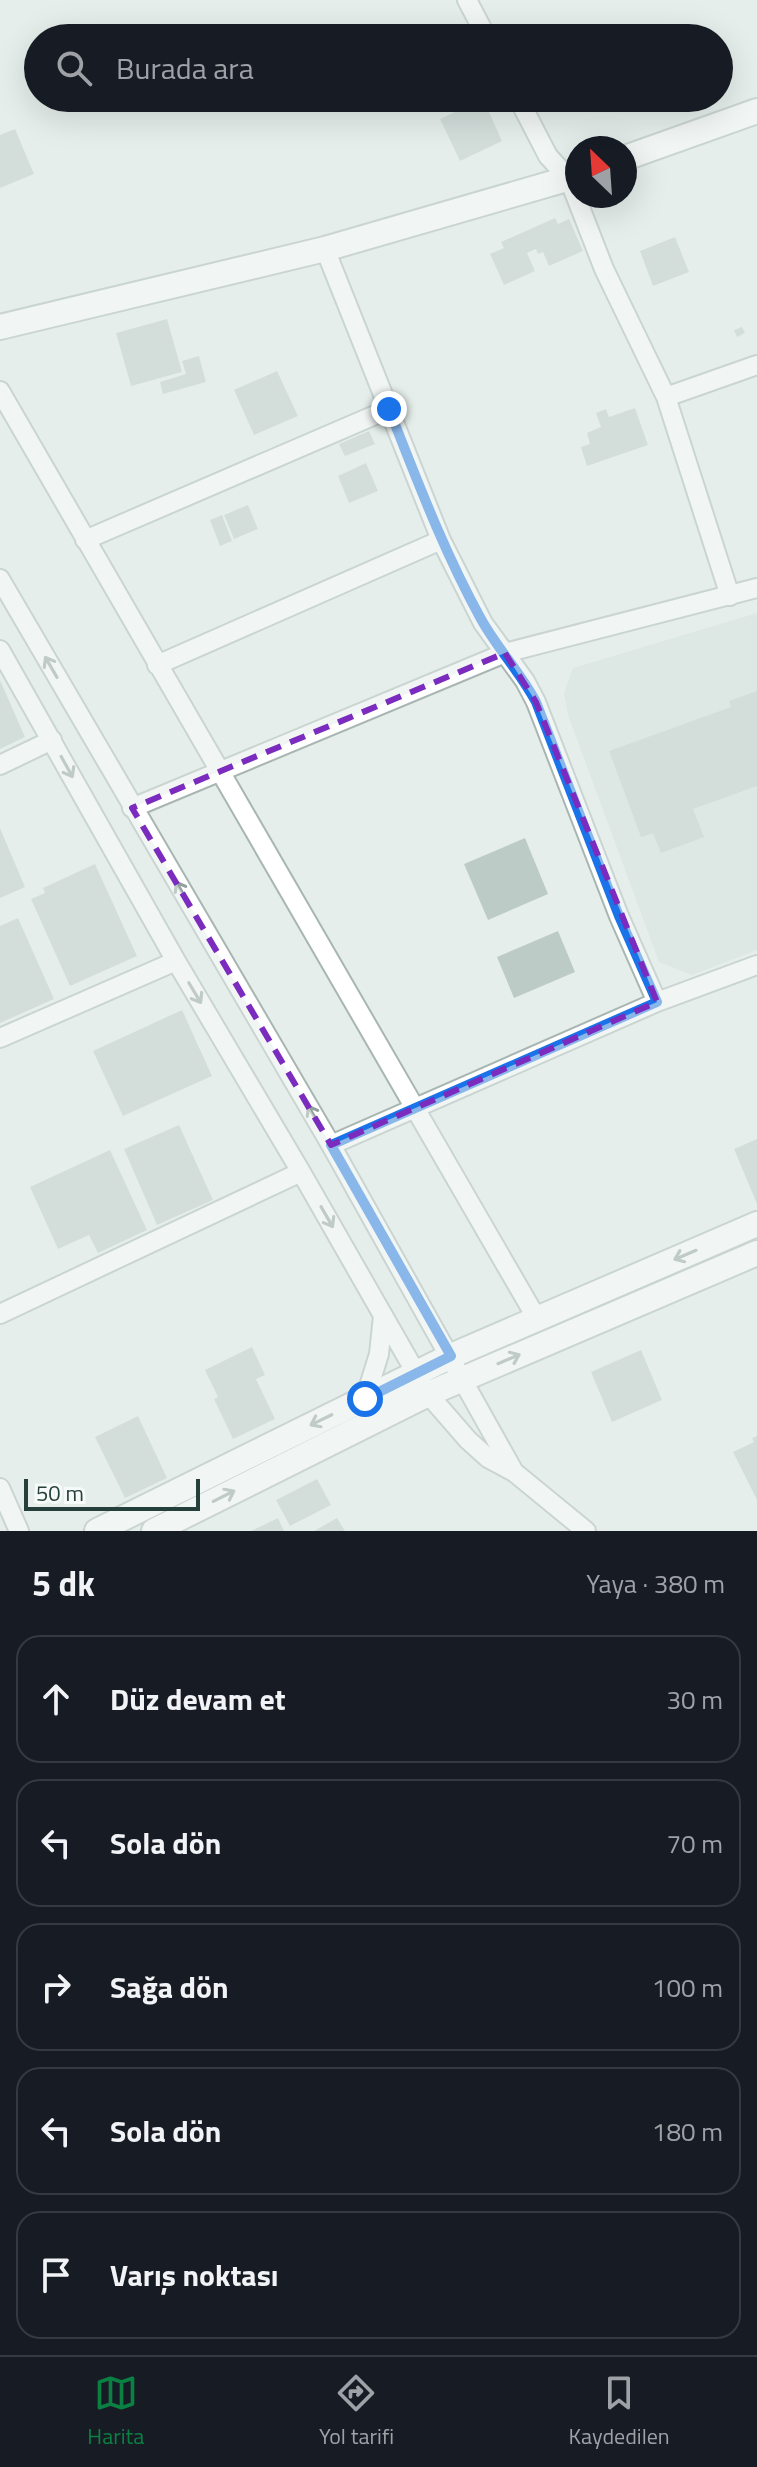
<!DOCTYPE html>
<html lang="tr">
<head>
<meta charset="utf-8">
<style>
	:root { --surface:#171b24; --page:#20242c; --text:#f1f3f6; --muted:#9ea1a6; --line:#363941; --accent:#0b8043 }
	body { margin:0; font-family:"Titillium Web",sans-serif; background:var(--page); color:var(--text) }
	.compass { position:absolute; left:565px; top:136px; width:72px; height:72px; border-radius:50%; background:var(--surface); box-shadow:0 8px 32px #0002; rotate:335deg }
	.scale { position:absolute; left:24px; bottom:20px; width:176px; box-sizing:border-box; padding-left:8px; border:4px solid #253f3a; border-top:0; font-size:22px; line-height:28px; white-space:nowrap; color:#253f3a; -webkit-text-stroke:6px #f6faf8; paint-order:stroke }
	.stop { position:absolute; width:24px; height:24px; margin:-18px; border:6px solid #1a73e8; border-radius:50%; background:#fff }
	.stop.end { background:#1a73e8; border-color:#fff; box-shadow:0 2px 8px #0008 }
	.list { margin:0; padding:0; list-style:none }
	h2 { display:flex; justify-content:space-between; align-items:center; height:104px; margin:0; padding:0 32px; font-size:34px }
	h2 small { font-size:26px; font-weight:400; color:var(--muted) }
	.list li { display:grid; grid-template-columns:52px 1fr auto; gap:24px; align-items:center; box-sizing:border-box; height:128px; margin:0 16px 16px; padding:0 16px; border:2px solid var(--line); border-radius:24px }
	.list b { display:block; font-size:30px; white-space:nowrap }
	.list em { font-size:26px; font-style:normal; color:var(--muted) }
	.icon { flex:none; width:44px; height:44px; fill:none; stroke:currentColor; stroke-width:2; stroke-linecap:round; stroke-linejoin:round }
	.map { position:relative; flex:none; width:757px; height:1531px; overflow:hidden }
	.search { position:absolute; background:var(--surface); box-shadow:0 8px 32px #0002; left:24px; right:24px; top:24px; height:88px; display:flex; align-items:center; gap:20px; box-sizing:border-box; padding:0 28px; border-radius:44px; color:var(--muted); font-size:30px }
	.sheet { height:824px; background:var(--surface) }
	nav { display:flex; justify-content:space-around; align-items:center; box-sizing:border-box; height:112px; border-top:2px solid var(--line); background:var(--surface); font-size:22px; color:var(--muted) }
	nav a { display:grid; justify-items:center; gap:4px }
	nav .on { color:var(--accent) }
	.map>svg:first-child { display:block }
	.built { fill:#d3deda }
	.building { fill:#bdcbc7 }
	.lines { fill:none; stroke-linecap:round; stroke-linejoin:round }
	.minor-casing { stroke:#a8b6b2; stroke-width:22 }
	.tertiary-casing { stroke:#a8b6b2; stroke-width:28 }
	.minor { stroke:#fff; stroke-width:18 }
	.tertiary { stroke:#fff; stroke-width:24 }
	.oneway { stroke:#929f9c }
	.route { stroke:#1a73e8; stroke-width:10 }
	.marked { fill:none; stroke:#7b2cbf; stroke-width:6; stroke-dasharray:16 10; stroke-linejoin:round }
</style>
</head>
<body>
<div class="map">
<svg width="757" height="1531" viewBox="0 0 757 1531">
	<rect width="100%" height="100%" fill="#e5eeeb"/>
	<path class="built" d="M757,613V950L692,975L659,962L568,715L564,693L573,668Z"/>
	<path class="building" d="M483,99L502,141L460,161L440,119Z
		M15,129L34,174L0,188V135Z
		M555,218L558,224L569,219L583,251L549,266L543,252L538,254L536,249L527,253L535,271L504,285L490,254L504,248L501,242Z
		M675,237L689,272L653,286L640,251Z
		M167,319L182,372L131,386L116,333Z
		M742,327L745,333L737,337L734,330Z
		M199,356L206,382L163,394L160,382L186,374L182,361Z
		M277,371L298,416L254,435L234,390Z
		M635,408L648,445L587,466L581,447L590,444L587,433L601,427L596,413L606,409L609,417Z
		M369,431L375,444L345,456L339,444Z
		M366,463L378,491L349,503L338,476Z
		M248,505L258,529L234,539L224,515Z
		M222,515L232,541L220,546L210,520Z
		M0,680L25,737L0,749Z
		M757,691V786L693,809L704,837L661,853L653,833L641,837L609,751L731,707L729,701Z
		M0,828L25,887L0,898Z
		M525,838L548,894L488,920L464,864Z
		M95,864L137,956L70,986L31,899L45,893L43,888Z
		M18,918L54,999L0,1023V926Z
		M558,931L575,972L514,998L497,957Z
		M182,1010L212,1076L123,1116L93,1051Z
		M179,1125L213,1200L157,1225L124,1149Z
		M757,1139V1204L734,1149Z
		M110,1150L147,1230L98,1253L89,1235L58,1249L30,1187Z
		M252,1347L265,1375L256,1379L275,1419L233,1439L214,1399L218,1397L205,1370Z
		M641,1350L662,1400L612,1422L591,1372Z
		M138,1416L167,1478L125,1498L95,1437Z
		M757,1436V1500L733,1452L754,1442L752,1438Z
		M317,1479L331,1505L290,1526L276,1500Z
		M278,1518L284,1531H251Z
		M337,1518L345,1531H314Z"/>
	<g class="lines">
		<defs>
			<path id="minor" d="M467,0L487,38
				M518,98L548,156L569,179L604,269L666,397L730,596
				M325,249L441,540L483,623L525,681L536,702L619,916L657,1002
				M0,391L537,1319
				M666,397L757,365
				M85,540L389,409
				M0,579L331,1145L514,1472
				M0,650L176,961L301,1172L428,1394L468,1440L488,1458L514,1472L586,1531
				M157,665L441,540
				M0,765L52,740
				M132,808L505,653L757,588
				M0,1038L176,961
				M331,1145L657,1002L757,965
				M0,1314L301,1172
				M365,1399L379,1354L383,1316
				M0,1488L19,1531"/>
			<path id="tertiary" d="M625,158L757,111
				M0,327L325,249L577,176
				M97,1531L451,1356L757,1224
				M154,1531L428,1394L757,1253"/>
		</defs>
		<use href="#minor" class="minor-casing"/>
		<use href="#tertiary" class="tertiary-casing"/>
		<use href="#minor" class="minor"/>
		<use href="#tertiary" class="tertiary"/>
	</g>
	<defs><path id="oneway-shaft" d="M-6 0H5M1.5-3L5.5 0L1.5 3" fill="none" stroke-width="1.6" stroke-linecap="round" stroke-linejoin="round" transform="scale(2)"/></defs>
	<g class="oneway">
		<use href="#oneway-shaft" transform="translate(51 667) rotate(-120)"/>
		<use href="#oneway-shaft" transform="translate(67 767) rotate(61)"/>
		<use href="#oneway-shaft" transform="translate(182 892) rotate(-120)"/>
		<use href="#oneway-shaft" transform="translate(195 993) rotate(59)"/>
		<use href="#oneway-shaft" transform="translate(314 1116) rotate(-120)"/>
		<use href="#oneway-shaft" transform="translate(327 1217) rotate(60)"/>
		<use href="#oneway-shaft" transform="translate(685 1255) rotate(157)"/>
		<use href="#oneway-shaft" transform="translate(509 1359) rotate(-23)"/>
		<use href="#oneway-shaft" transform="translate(321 1420) rotate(154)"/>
		<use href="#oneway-shaft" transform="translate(224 1496) rotate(-27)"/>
	</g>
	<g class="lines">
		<path class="route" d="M365,1399L451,1356L331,1145L657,1002L619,916L536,702C520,672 497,648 481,619C444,552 417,480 389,409"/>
	</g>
	<path d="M0 0H757V1531H0ZM505,653L536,702L657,1002L331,1145L132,808Z" fill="#e5eeeb" fill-opacity=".55" fill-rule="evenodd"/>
	<path class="marked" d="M505,653L536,702L657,1002L331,1145L132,808Z"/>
</svg>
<svg class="compass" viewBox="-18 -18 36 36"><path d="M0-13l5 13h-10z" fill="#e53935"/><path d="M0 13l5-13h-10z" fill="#9ea1a6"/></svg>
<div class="scale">50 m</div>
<div class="stop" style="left:365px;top:1399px"></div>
<div class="stop end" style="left:389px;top:409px"></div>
<div class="search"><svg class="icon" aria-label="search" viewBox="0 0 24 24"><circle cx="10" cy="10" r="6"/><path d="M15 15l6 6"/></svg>Burada ara</div>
</div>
<section class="sheet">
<h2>5 dk<small>Yaya · 380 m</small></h2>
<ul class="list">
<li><svg class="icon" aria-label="ahead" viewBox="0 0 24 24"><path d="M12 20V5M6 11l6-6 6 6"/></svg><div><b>Düz devam et</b></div><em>30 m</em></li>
<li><svg class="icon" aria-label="left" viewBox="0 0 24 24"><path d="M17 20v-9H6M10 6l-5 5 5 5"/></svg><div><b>Sola dön</b></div><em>70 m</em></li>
<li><svg class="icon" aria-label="right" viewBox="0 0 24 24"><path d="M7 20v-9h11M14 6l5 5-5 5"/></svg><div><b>Sağa dön</b></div><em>100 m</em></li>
<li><svg class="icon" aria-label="left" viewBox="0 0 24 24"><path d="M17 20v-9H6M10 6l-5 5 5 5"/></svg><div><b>Sola dön</b></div><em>180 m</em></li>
<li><svg class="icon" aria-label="arrive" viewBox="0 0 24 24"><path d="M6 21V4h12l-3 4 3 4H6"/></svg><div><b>Varış noktası</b></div></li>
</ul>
</section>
<nav>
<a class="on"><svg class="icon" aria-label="map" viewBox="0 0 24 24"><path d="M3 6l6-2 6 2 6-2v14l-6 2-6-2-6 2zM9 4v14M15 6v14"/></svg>Harita</a>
<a><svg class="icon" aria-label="directions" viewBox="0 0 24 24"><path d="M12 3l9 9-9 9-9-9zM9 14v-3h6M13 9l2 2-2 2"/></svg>Yol tarifi</a>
<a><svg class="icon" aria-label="saved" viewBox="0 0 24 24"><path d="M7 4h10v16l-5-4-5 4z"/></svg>Kaydedilen</a>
</nav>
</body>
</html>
